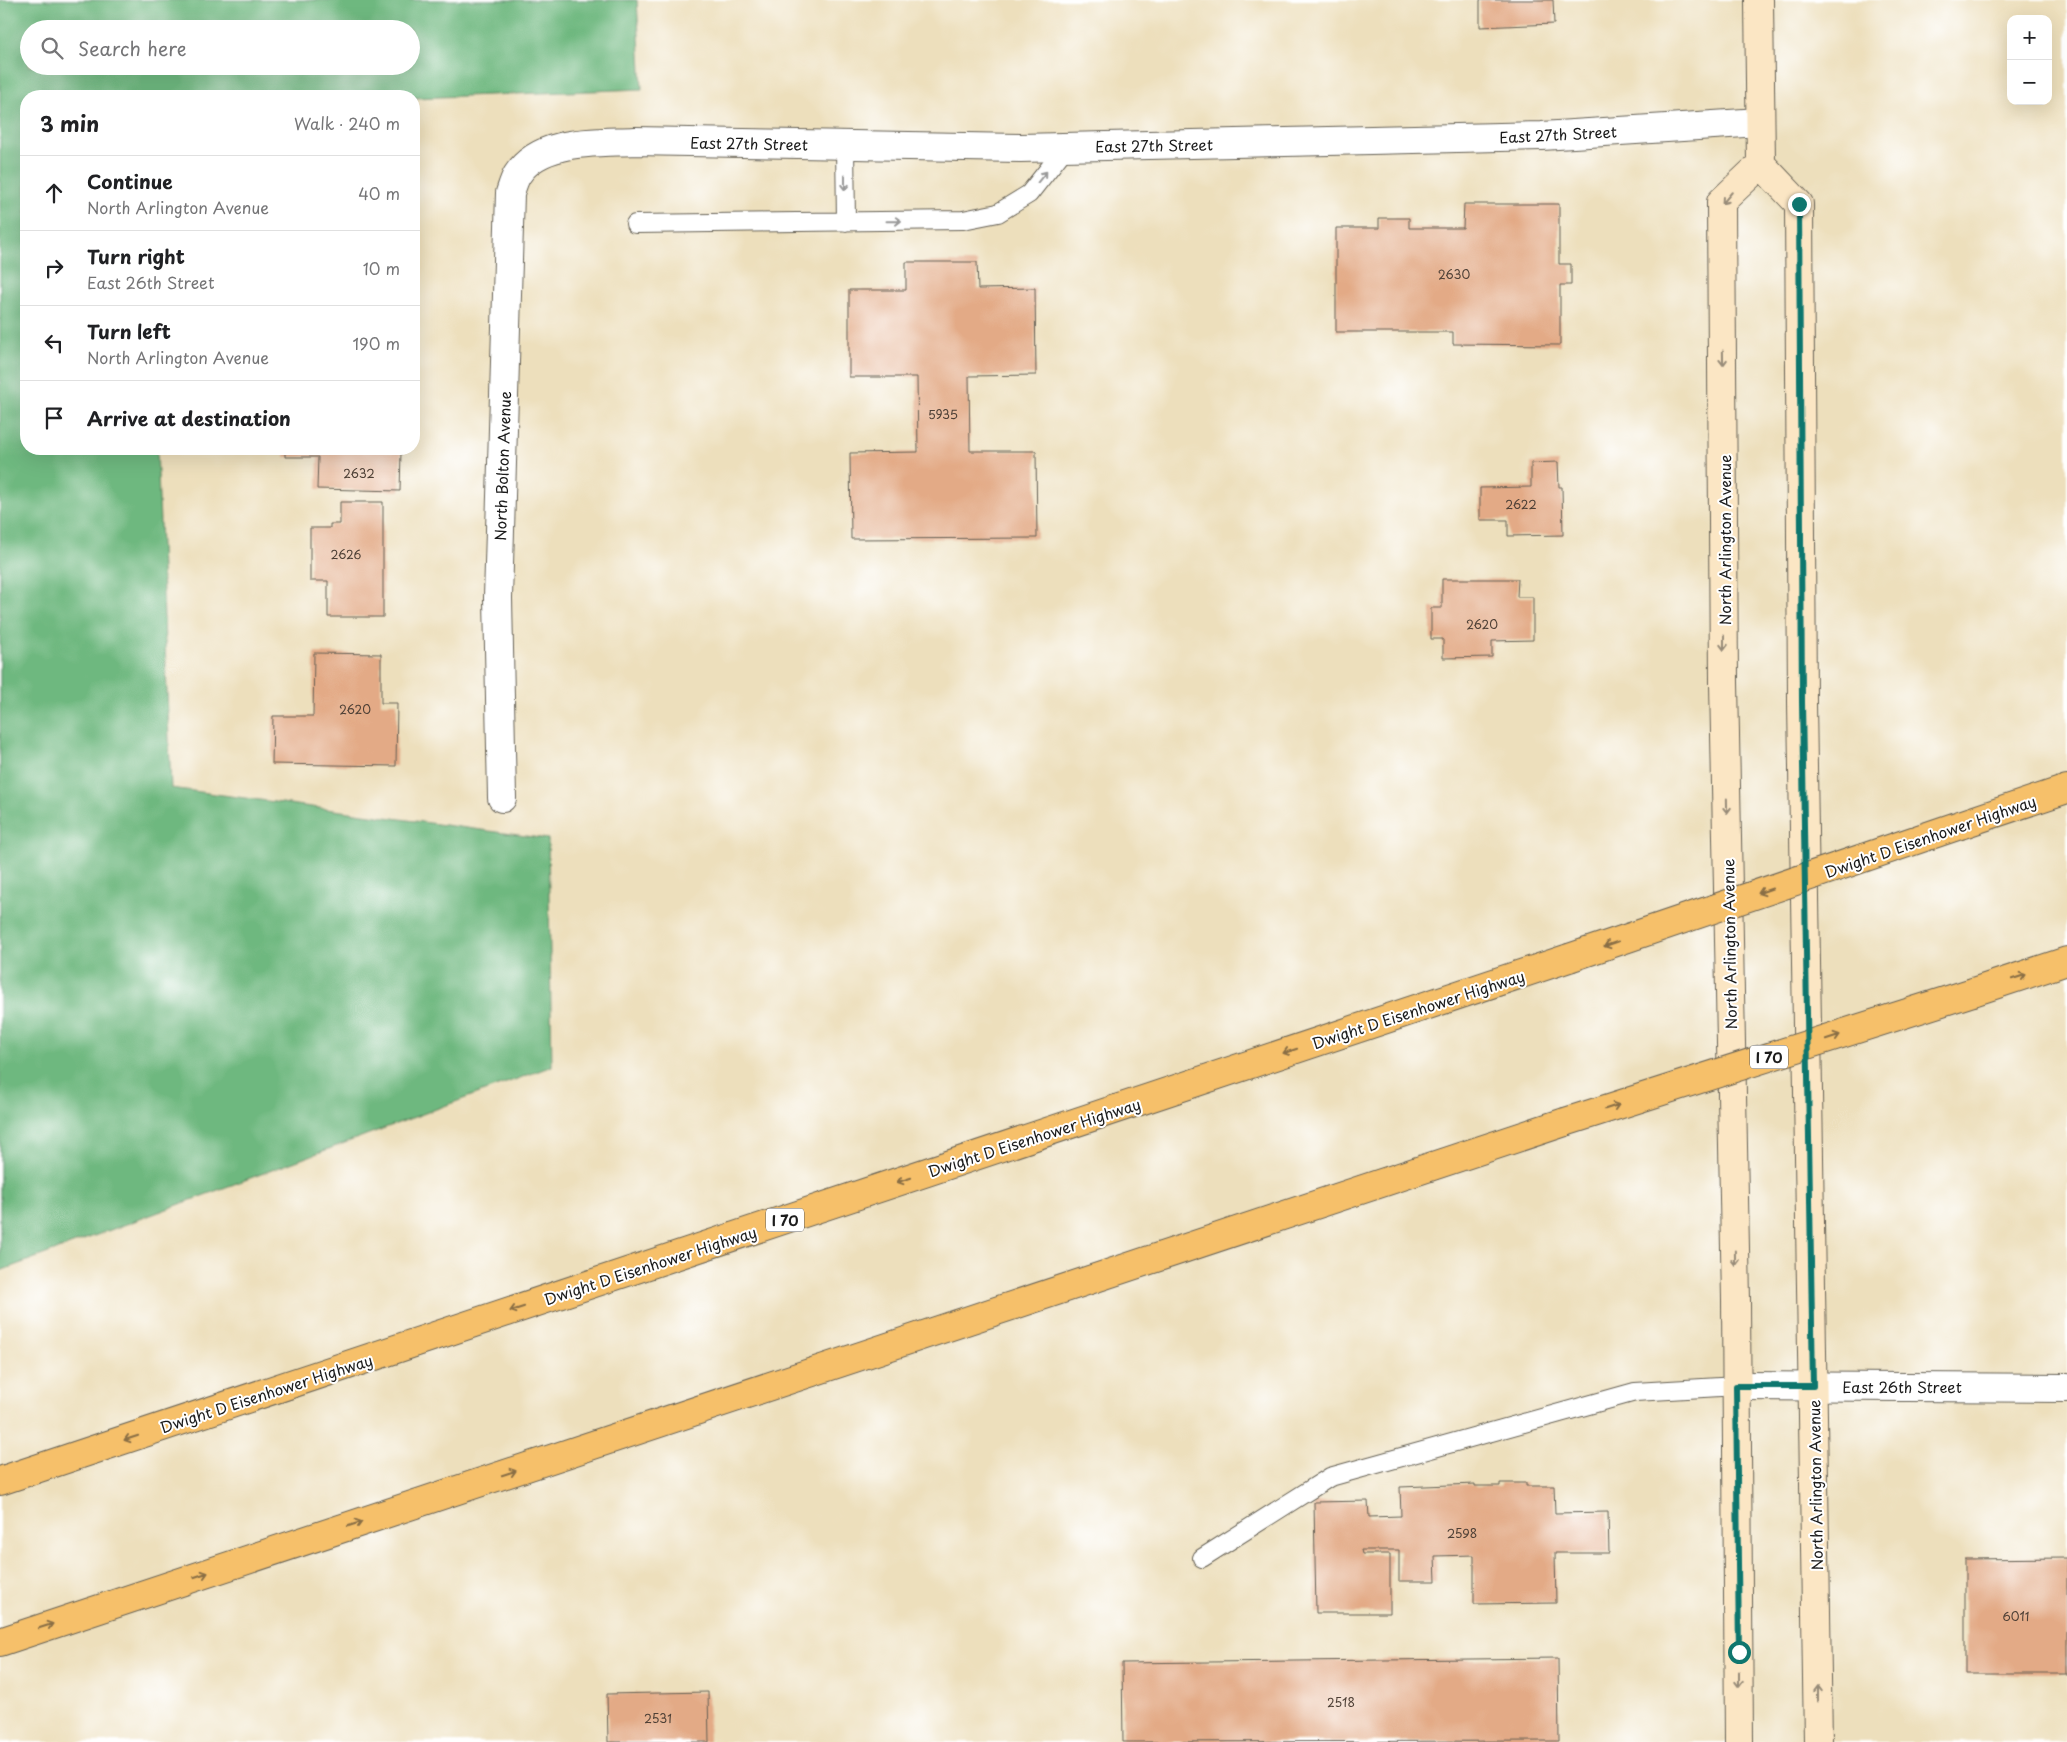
<!DOCTYPE html>
<html lang="en">
<head>
<meta charset="utf-8">
<style>
	:root { --surface:#fff; --page:#f2f2f2; --text:#202124; --muted:#757577; --line:#e0e0e0 }
	body { margin:0; font-family:"Playpen Sans",sans-serif; background:var(--page); color:var(--text) }
	.controls { position:absolute; right:15px; top:15px; display:grid; overflow:hidden; border-radius:10px; box-shadow:0 5px 20px #0002 }
	.controls button { width:45px; height:45px; display:grid; place-items:center; padding:0; border:0; border-bottom:1px solid var(--line); background:var(--surface); color:var(--text); font:25px sans-serif }
	.stop { position:absolute; width:15px; height:15px; margin:-11px; border:4px solid #0f766e; border-radius:50%; background:#fff }
	.stop.end { background:#0f766e; border-color:#fff; box-shadow:0 1px 5px #0008 }
	.list { margin:0; padding:0; list-style:none }
	h2 { display:flex; justify-content:space-between; align-items:center; height:65px; margin:0; padding:0 20px; font-size:21px }
	h2 small { font-size:16px; font-weight:400; color:var(--muted) }
	.list li { display:grid; grid-template-columns:32px 1fr auto; gap:15px; align-items:center; box-sizing:border-box; height:75px; padding:0 20px; border-top:1px solid var(--line) }
	.list b { display:block; font-size:19px; white-space:nowrap }
	.list p { margin:0; font-size:16px; white-space:nowrap; color:var(--muted) }
	.list em { font-size:16px; font-style:normal; color:var(--muted) }
	.icon { flex:none; width:28px; height:28px; fill:none; stroke:currentColor; stroke-width:2; stroke-linecap:round; stroke-linejoin:round }
	.map { position:relative; flex:none; width:2067px; height:1742px; overflow:hidden }
	.search { position:absolute; background:var(--surface); box-shadow:0 5px 20px #0002; left:20px; top:20px; width:400px; height:55px; display:flex; align-items:center; gap:12px; box-sizing:border-box; padding:0 18px; border-radius:28px; color:var(--muted); font-size:19px }
	.panel { position:absolute; background:var(--surface); box-shadow:0 5px 20px #0002; left:20px; top:90px; width:400px; height:365px; border-radius:20px }
	.map>svg:first-child { display:block }
	.forest { fill:#6eb87f; stroke:#456a4e; fill-rule:evenodd }
	.building { fill:#e3aa86 }
	.lines { fill:none; stroke-linecap:round; stroke-linejoin:round }
	.service-casing { stroke:#656054; stroke-width:20 }
	.minor-casing { stroke:#656054; stroke-width:30 }
	.secondary-casing { stroke:#656054; stroke-width:30 }
	.motorway-casing { stroke:#656054; stroke-width:30 }
	.service { stroke:#fff; stroke-width:18 }
	.minor { stroke:#fff; stroke-width:28 }
	.secondary { stroke:#fbe6c4; stroke-width:28 }
	.motorway { stroke:#f6c06b; stroke-width:28 }
	.motorway-bridge-casing { stroke:#656054; stroke-width:30; stroke-linecap:butt }
	.motorway-bridge { stroke:#f6c06b; stroke-width:28 }
	.oneway { stroke:#999 }
	.oneway2 { stroke:#978b78 }
	.oneway3 { stroke:#896e44 }
	.route { stroke:#0f766e; stroke-width:6 }
	.labels { text-anchor:middle; dominant-baseline:central; stroke-width:4; stroke-linejoin:round; paint-order:stroke }
	.number-label { font-size:12px; fill:#4e4036 }
	.shield { fill:#fff; stroke:#606060; stroke-width:1 }
	.shield-label { font-size:14px; font-weight:bold; fill:#1c1c1c }
	.street-label { font-size:15px; fill:#1c1c1c; stroke:#fff }
</style>
</head>
<body>
<div class="map">
<svg width="2067" height="1742" viewBox="0 0 2067 1742">
	<rect width="100%" height="100%" fill="#fff"/>
	<filter id="ink" filterUnits="userSpaceOnUse"><feTurbulence type="fractalNoise" baseFrequency=".02" numOctaves="2"/><feDisplacementMap in="SourceGraphic" scale="10" xChannelSelector="R" yChannelSelector="G"/><feConvolveMatrix kernelMatrix="1 2 1 2 8 2 1 2 1" color-interpolation-filters="sRGB"/></filter>
	<filter id="wash" filterUnits="userSpaceOnUse"><feTurbulence type="fractalNoise" baseFrequency=".0096" numOctaves="4" result="noise"/><feDisplacementMap in="SourceGraphic" scale="20" xChannelSelector="R" yChannelSelector="G"/><feGaussianBlur stdDeviation="1.12" result="paint"/><feColorMatrix in="noise" values="0 0 0 0 0 0 0 0 0 0 0 0 0 0 0 0 0 1.4 0 .05"/><feComposite in="paint" operator="in"/></filter>
	<g filter="url(#wash)">
		<rect width="100%" height="100%" fill="#eddfbc"/>
		<path class="forest" d="M0,0H637L642,89L414,98L26,96V449H157L171,788L548,839L552,1066L0,1271ZM29,29H411V66H29Z"/>
		<g id="blocks">
			<path class="building" d="M1480,0H1553L1554,24L1480,27Z
				M1464,204H1559V264H1571V285H1560V345L1453,344V332H1336V228H1379V218H1409V228H1463Z
				M906,262H977L978,289L1035,288L1036,375L969,376L970,451H1036L1037,538L851,539L850,453L918,452L917,377H849V290H906Z
				M285,449H385V452H401L400,491L317,489L318,457H285Z
				M1558,462L1559,487H1562L1563,535L1508,536V520H1480V488L1531,487V463Z
				M340,502H383V617H328V581H310V528H330V524H340Z
				M1442,579H1518L1517,597H1533V640L1492,641V657L1443,658V639H1431V608H1442Z
				M314,653L381,654V703H397L396,766L272,764L273,716H313Z
				M1500,1483H1526V1486H1554L1555,1513L1608,1512L1609,1553H1555L1556,1603L1474,1604V1555L1435,1556L1436,1581H1399V1550H1361L1362,1554H1390V1613H1316L1314,1502L1368,1501L1369,1517L1401,1516L1400,1487L1475,1484V1486H1500Z
				M2067,1558V1674H1965V1559Z
				M1558,1658L1559,1741L1123,1742L1122,1663Z
				M708,1692L709,1742H608L607,1694Z"/>
		</g>
	</g>
	<g filter="url(#ink)">
		<use href="#blocks" fill-opacity="0" stroke="#656054" stroke-width="1"/>
		<g class="lines">
			<defs>
				<path id="service" d="M845,145L846,222
					M635,224L963,220L998,213L1029,194L1066,147
					M1202,1558L1330,1477L1635,1392L1737,1386"/>
				<path id="minor" d="M502,798L498,598L510,193C512,187 514,180 517,175C540,138 598,143 635,141L1020,148L1542,136L1760,122
					M1737,1386L2067,1388"/>
				<path id="secondary" d="M1759,0L1761,164L1799,204L1802,702L1818,1742
					M1739,1742L1736,1300L1724,683L1721,202L1761,164"/>
				<path id="motorway" d="M1960,825L2067,789
					M1973,992L2067,961
					M0,1481L1569,958
					M0,1642L1565,1122"/>
			</defs>
			<use href="#service" class="service-casing"/>
			<use href="#minor" class="minor-casing"/>
			<use href="#secondary" class="secondary-casing"/>
			<use href="#motorway" class="motorway-casing"/>
			<use href="#service" class="service"/>
			<use href="#minor" class="minor"/>
			<use href="#secondary" class="secondary"/>
			<use href="#motorway" class="motorway"/>
			<defs>
				<path id="motorway-bridge" d="M1569,958L1960,825
					M1565,1122L1973,992"/>
			</defs>
			<use href="#motorway-bridge" class="motorway-bridge-casing"/>
			<use href="#motorway-bridge" class="motorway-bridge"/>
		</g>
		<defs><path id="oneway-shaft" d="M-6 0H5M1.5-3L5.5 0L1.5 3" fill="none" stroke-width="1.6" stroke-linecap="round" stroke-linejoin="round" transform="scale(1.25)"/></defs>
		<g class="oneway">
			<use href="#oneway-shaft" transform="translate(1042 177) rotate(-51)"/>
			<use href="#oneway-shaft" transform="translate(845 183) rotate(90)"/>
			<use href="#oneway-shaft" transform="translate(894 221) rotate(-1)"/>
		</g>
		<g class="oneway2">
			<use href="#oneway-shaft" transform="translate(1727 198) rotate(130)"/>
			<use href="#oneway-shaft" transform="translate(1723 358) rotate(89)"/>
			<use href="#oneway-shaft" transform="translate(1724 643) rotate(90)"/>
			<use href="#oneway-shaft" transform="translate(1727 806) rotate(89)"/>
			<use href="#oneway-shaft" transform="translate(1735 1258) rotate(89)"/>
			<use href="#oneway-shaft" transform="translate(1739 1680) rotate(90)"/>
			<use href="#oneway-shaft" transform="translate(1818 1693) rotate(-90)"/>
		</g>
		<g class="oneway3">
			<use href="#oneway-shaft" transform="translate(1765 891) rotate(161)"/>
			<use href="#oneway-shaft" transform="translate(1611 944) rotate(161)"/>
			<use href="#oneway-shaft" transform="translate(2019 977) rotate(-18)"/>
			<use href="#oneway-shaft" transform="translate(1833 1037) rotate(-18)"/>
			<use href="#oneway-shaft" transform="translate(1290 1051) rotate(162)"/>
			<use href="#oneway-shaft" transform="translate(1612 1107) rotate(-18)"/>
			<use href="#oneway-shaft" transform="translate(904 1180) rotate(162)"/>
			<use href="#oneway-shaft" transform="translate(517 1309) rotate(162)"/>
			<use href="#oneway-shaft" transform="translate(131 1438) rotate(162)"/>
			<use href="#oneway-shaft" transform="translate(509 1473) rotate(-18)"/>
			<use href="#oneway-shaft" transform="translate(355 1524) rotate(-18)"/>
			<use href="#oneway-shaft" transform="translate(201 1575) rotate(-18)"/>
			<use href="#oneway-shaft" transform="translate(46 1626) rotate(-18)"/>
		</g>
	</g>
	<g class="lines" filter="url(#ink)">
		<path class="route" d="M1739,1652L1736,1386H1813L1802,702L1799,204"/>
	</g>
	<g class="labels">
		<g class="number-label">
			<text x="1454" y="274">2630</text>
			<text x="943" y="414">5935</text>
			<text x="359" y="473">2632</text>
			<text x="1521" y="504">2622</text>
			<text x="346" y="554">2626</text>
			<text x="1482" y="624">2620</text>
			<text x="355" y="709">2620</text>
			<text x="1462" y="1533">2598</text>
			<text x="2016" y="1616">6011</text>
			<text x="1341" y="1702">2518</text>
			<text x="658" y="1718">2531</text>
		</g>
		<g class="shield">
			<rect x="1750" y="1045.5" width="38" height="23" rx="4"/>
			<rect x="766" y="1208.5" width="38" height="23" rx="4"/>
		</g>
		<g class="shield-label">
			<text x="1769" y="1057">I 70</text>
			<text x="785" y="1220">I 70</text>
		</g>
		<g class="street-label">
			<text transform="translate(1558 134) rotate(-3)">East 27th Street</text>
			<text transform="translate(749 143) rotate(1)">East 27th Street</text>
			<text transform="translate(1154 145) rotate(-1)">East 27th Street</text>
			<text transform="translate(502 466) rotate(-88)">North Bolton Avenue</text>
			<text transform="translate(1724 540) rotate(-90)">North Arlington Avenue</text>
			<text transform="translate(1930 836) rotate(-19)">Dwight D Eisenhower Highway</text>
			<text transform="translate(1729 944) rotate(-91)">North Arlington Avenue</text>
			<text transform="translate(1418 1009) rotate(-18)">Dwight D Eisenhower Highway</text>
			<text transform="translate(1034 1137) rotate(-18)">Dwight D Eisenhower Highway</text>
			<text transform="translate(650 1265) rotate(-18)">Dwight D Eisenhower Highway</text>
			<text x="1902" y="1386">East 26th Street</text>
			<text transform="translate(266 1393) rotate(-18)">Dwight D Eisenhower Highway</text>
			<text transform="translate(1815 1485) rotate(-91)">North Arlington Avenue</text>
		</g>
	</g>
</svg>
<div class="controls">
<button>+</button>
<button>−</button>
</div>
<div class="stop" style="left:1739px;top:1652px"></div>
<div class="stop end" style="left:1799px;top:204px"></div>
<div class="search"><svg class="icon" aria-label="search" viewBox="0 0 24 24"><circle cx="10" cy="10" r="6"/><path d="M15 15l6 6"/></svg>Search here</div>
<section class="panel">
<h2>3 min<small>Walk · 240 m</small></h2>
<ul class="list">
<li><svg class="icon" aria-label="ahead" viewBox="0 0 24 24"><path d="M12 20V5M6 11l6-6 6 6"/></svg><div><b>Continue</b><p>North Arlington Avenue</p></div><em>40 m</em></li>
<li><svg class="icon" aria-label="right" viewBox="0 0 24 24"><path d="M7 20v-9h11M14 6l5 5-5 5"/></svg><div><b>Turn right</b><p>East 26th Street</p></div><em>10 m</em></li>
<li><svg class="icon" aria-label="left" viewBox="0 0 24 24"><path d="M17 20v-9H6M10 6l-5 5 5 5"/></svg><div><b>Turn left</b><p>North Arlington Avenue</p></div><em>190 m</em></li>
<li><svg class="icon" aria-label="arrive" viewBox="0 0 24 24"><path d="M6 21V4h12l-3 4 3 4H6"/></svg><div><b>Arrive at destination</b></div></li>
</ul>
</section>
</div>
</body>
</html>
